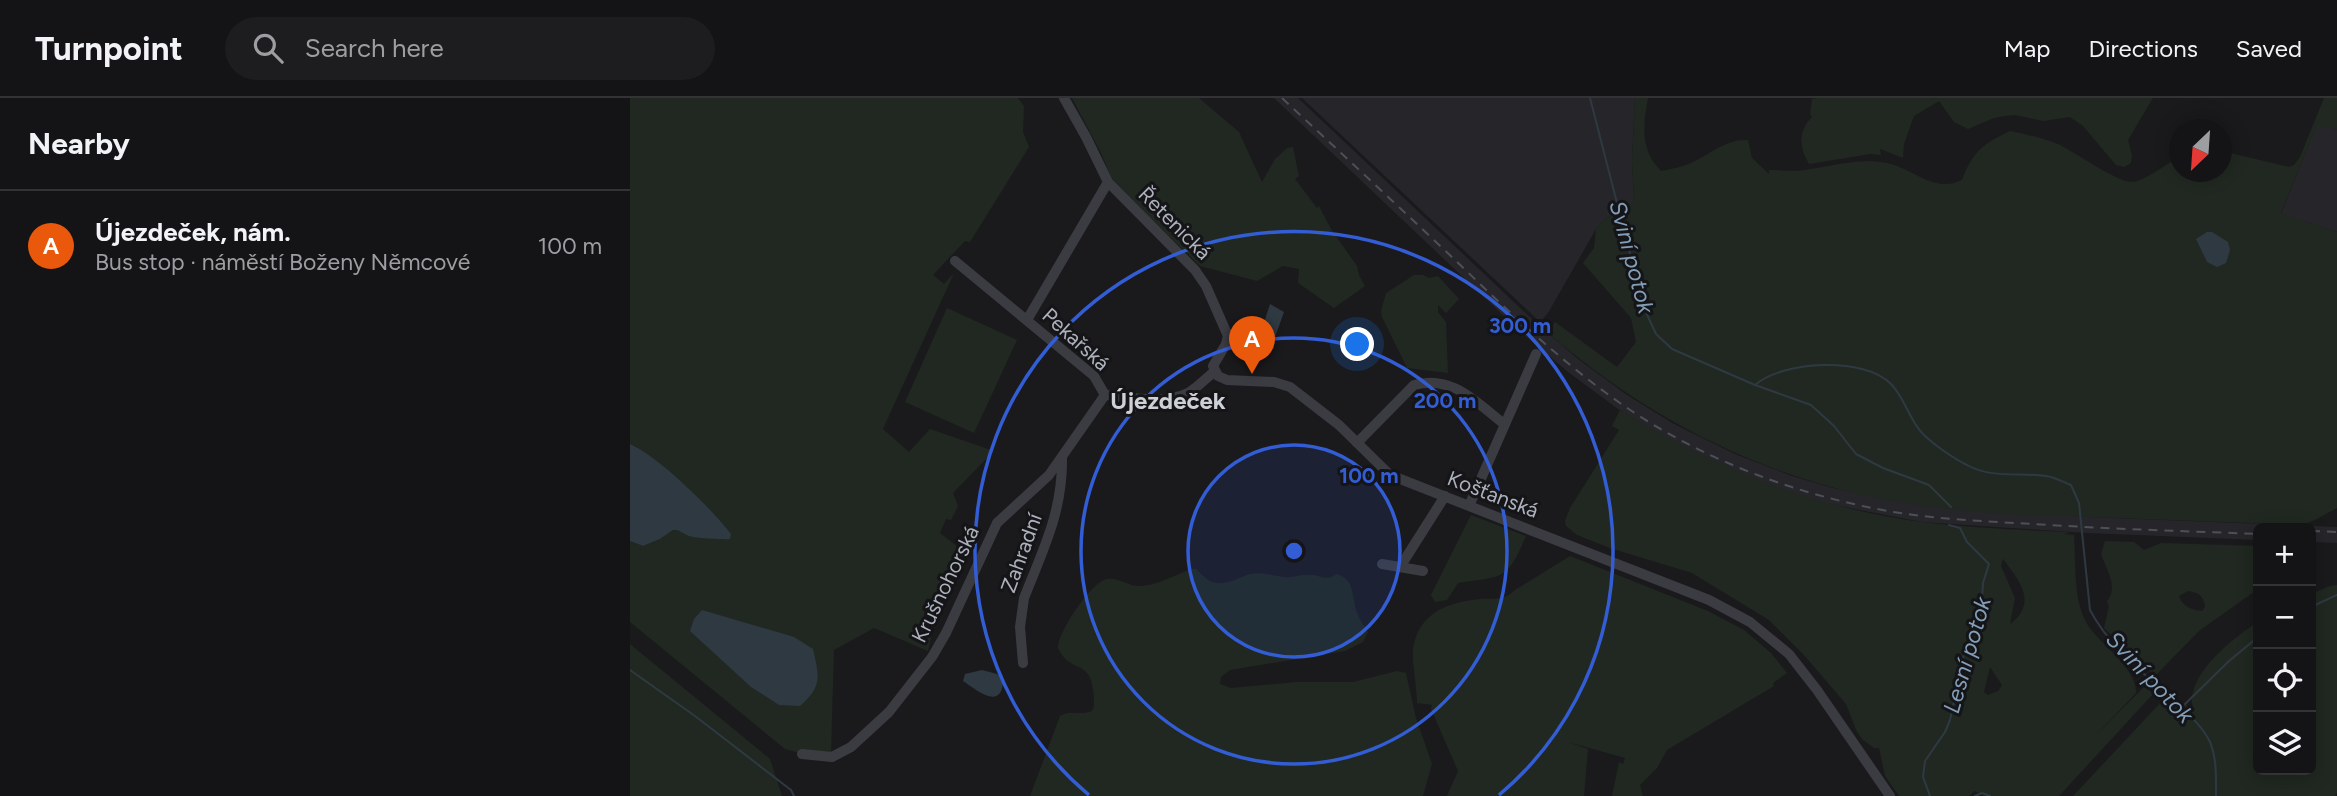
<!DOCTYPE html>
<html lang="en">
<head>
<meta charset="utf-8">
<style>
	:root { --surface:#141416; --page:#1d1d1f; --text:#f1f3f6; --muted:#9d9ea1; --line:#333335; --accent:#ea580c }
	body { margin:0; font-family:Figtree,sans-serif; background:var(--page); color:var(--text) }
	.controls { position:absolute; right:21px; bottom:21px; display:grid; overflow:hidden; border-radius:10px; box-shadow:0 4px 18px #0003 }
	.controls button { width:63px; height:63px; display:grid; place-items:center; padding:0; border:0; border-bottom:2px solid var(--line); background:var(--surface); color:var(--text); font:35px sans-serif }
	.compass { position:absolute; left:1539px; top:21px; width:63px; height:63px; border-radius:50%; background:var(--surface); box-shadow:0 4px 18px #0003; rotate:205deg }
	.you { position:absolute; left:728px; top:247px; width:24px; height:24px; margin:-18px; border:5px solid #fff; border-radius:50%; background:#1a73e8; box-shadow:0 0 0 10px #1a73e833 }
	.badge { display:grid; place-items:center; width:46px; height:46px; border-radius:50%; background:var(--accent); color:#fff; font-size:23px; font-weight:700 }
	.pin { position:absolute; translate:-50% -58px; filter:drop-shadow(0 2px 4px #0008) }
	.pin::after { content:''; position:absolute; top:37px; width:24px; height:21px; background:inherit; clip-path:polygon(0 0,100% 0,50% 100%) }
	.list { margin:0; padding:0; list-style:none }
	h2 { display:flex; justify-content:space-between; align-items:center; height:91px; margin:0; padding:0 28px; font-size:30px }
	h2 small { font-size:23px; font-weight:400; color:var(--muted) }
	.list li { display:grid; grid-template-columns:46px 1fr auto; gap:21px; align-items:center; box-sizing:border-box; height:112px; padding:0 28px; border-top:2px solid var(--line) }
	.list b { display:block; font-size:26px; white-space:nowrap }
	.list p { margin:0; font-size:23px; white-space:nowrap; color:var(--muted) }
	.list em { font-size:23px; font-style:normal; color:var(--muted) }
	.icon { flex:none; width:38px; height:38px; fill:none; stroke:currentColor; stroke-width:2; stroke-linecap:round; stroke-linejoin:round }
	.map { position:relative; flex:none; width:1707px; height:698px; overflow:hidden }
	header { display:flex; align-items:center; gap:42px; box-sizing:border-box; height:98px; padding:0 35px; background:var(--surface); border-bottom:2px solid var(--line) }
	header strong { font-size:33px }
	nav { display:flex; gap:38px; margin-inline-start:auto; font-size:24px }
	.search { width:490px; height:63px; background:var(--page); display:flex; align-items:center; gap:18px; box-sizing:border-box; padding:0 24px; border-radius:38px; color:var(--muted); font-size:26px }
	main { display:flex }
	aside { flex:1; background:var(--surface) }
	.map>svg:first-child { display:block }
	.built { fill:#26262a }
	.green { fill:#202821; fill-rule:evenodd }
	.water { fill:#2f3942 }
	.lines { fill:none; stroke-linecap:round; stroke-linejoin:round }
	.stream { stroke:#2f3942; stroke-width:2 }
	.minor { stroke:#3b3c42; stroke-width:10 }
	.rail { stroke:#4e5057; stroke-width:2; stroke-dasharray:9 7; stroke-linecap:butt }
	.ring { fill:none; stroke:#335dd4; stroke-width:3.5 }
	.labels { text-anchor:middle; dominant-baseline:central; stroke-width:6; stroke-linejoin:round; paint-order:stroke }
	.street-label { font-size:21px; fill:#adb1bd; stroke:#151518 }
	.water-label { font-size:23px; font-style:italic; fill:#839eb8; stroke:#151518 }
	.quarter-label { font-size:24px; font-weight:bold; fill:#ced0d8; stroke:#151518 }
	.centre { fill:#335dd4; stroke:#151518; stroke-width:3.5 }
	.ring-label { font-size:21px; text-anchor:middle; font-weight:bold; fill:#335dd4; stroke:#151518; stroke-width:6; stroke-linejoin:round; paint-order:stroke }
</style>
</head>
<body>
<header>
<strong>Turnpoint</strong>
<div class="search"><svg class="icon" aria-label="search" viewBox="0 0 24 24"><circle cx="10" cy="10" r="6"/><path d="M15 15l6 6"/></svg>Search here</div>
<nav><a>Map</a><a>Directions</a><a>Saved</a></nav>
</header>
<main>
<aside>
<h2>Nearby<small></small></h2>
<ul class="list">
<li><span class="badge">A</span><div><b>Újezdeček, nám.</b><p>Bus stop · náměstí Boženy Němcové</p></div><em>100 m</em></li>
</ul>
</aside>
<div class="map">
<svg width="1707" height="698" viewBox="0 0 1707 698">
	<rect width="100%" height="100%" fill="#1a1a1d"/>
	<path class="built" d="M644,0H668L903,222L948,261L997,297L1044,326L1105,356L1162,378L1203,390L1294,408L1458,419L1707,429V445L1681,444V430H1628V442L1457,435L1292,424L1199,406L1156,393L1098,371L1036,340L988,311L938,274L892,235Z
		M672,0H1005L1002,62L1004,105L975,121L966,131L918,215L910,224Z
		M1687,26L1707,32V134L1651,116Z"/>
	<path class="green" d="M0,0H388L394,8L393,34L399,49L340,144L335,143L303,177L314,186L324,175L253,331L279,354L300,331L364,353L323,395L328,408L321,422L316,421L310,435L334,454L304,526L298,553L244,530L204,552L201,655H170L155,651L0,524V443L13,448L30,441L43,432L94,442L50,384L7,349L0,346Z
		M442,0H569L609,34L632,84L645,61L657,50L663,49L669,78L665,81L687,110L689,108L701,131L727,168L729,177L735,188L704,210L668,185L669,171L653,168L627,183L570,168L518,118L481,79L471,55Z
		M1005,0H1018C1013,28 1010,52 1031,73C1041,71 1053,69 1063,64C1082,55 1096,41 1118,42L1122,60L1139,76V72C1148,72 1157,73 1166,73C1196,70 1227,59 1257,65C1283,70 1304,96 1332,82C1343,53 1353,46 1380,33C1396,36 1412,40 1428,46C1445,54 1485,83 1501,84C1514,84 1536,66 1549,59V74H1591L1592,53L1659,69L1664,67L1670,59L1694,0H1707V32L1687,27L1651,115L1707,134V410C1695,416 1681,426 1668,427C1653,429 1636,426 1620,425C1585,424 1550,422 1514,421C1441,418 1365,418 1292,408C1149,387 1027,329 917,234L925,224L987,269L1006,244L1001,220L953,165L964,150L966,131L975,121L1004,104L1002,62Z
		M1186,0H1523L1498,42L1502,57L1501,65L1494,69L1486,67L1453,28L1440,19L1413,23L1385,17L1375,18L1364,20L1338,31L1324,24L1309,3L1284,18L1274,46L1273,60L1250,51L1251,57L1240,56L1179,66C1169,50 1168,33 1182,19L1180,16L1182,1Z
		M784,177H793L799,180L808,178L829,201L816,215L808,207V214L816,224L818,275L777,270L752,219L751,213L756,195Z
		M317,210L387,242L344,335L275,304Z
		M990,312C1083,369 1183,410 1292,424C1341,430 1391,432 1440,434L1434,436L1444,437C1446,464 1443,500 1456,524C1468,546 1507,569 1506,595L1465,638L1515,588L1523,596L1429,698H1354L1345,693L1339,698H1269L1255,678L1249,650H1244L1233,642L1227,634L1216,606L1173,556L1139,522L1062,475L980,450L947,437L936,428L935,423L940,410L989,332L982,328ZM1373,461C1390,483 1408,505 1380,526L1385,500L1371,468ZM1360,569L1372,587L1368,593L1358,597L1354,594Z
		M841,417L896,438C877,483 874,478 828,485L817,502L805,504L801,497Z
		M1475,443L1504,444L1514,452L1531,445L1628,448V491L1569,533L1525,578L1474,530L1479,508L1477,503C1489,489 1476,471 1471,456ZM1558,493C1568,494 1574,498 1575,509L1572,513C1562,512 1552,508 1549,498Z
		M940,458L1078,513L1114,532L1141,555L1157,575L1143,585L1144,588L1037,652L1027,670L1010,687L1013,698H982L989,664L993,666L995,660L938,644L958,651L954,698H817L828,673L801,611L802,607L787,605C787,591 784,577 783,562C781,520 813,504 850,501C865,500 874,503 885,492Z
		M561,471H566C574,478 577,484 589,485C601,485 609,479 620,476C631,474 643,477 653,479C662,480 672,476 681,477C691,477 697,484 706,476C726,481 721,499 727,514C729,521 734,528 738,534L733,544L715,553L600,572L591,579L590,586L601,590L667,584H723L767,573L776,575L786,620L802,666L793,698H400L430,618C440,611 452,618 462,613L464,609C465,555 442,580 428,550C428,534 461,484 477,481C488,479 498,488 509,488C526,488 545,477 561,471Z
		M1707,487V695L1705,698H1443L1533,602L1555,606L1564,613C1551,580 1604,539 1628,524V672H1681V496L1700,488Z
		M0,546L140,661L152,698H0Z"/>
	<path class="water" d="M1577,134H1582L1598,144L1600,152L1596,165L1587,169L1577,164L1566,141Z
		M640,206L654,214L644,242L630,237Z
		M0,346C28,358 81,410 101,436L100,441C94,442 65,440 59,438C52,435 50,432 43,432L30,441L13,448L0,443Z
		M72,512L164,539L183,551C189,578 193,588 170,608L149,607L121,589L60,533L64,521Z
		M352,572L367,576L373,581C373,615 345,591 333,583L335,576Z"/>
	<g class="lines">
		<path class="stream" d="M960,0L1014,210L1026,236L1042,251L1125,287L1181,307L1204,328L1226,356L1253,370L1299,387L1321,409
			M1125,287C1152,263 1234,258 1261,286C1275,300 1279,322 1293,336C1304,347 1323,360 1337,367C1362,381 1389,374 1416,378C1424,379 1433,384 1441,387L1449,405L1460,512C1479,548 1511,573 1541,600C1554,612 1572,627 1580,644C1587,661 1586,680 1586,698
			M1681,509L1707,497
			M0,572L65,618L161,692L164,698
			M1552,609L1599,563L1628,539
			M1300,698L1293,679L1295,663L1315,634L1320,622L1336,547L1351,518L1353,485L1359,466L1337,444L1330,430L1319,427
			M1345,698L1352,695L1360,698"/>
		<path class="minor" d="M434,0L456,39L478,84L565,172L576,188L598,238L596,246L583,268L588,278L597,282L644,284L660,289L709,327L760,377L1079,502L1120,524L1159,556L1187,592L1260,698
			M325,163L464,278L475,297C500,299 535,307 558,295C567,290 575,281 584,274
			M397,222L478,84
			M727,345L784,287C822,276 847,305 874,326
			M839,408L906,256
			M752,466L793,473
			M770,469L815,398
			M393,565L390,529L394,500C413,452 433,413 432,359
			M172,656L202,659L221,649L259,614L302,559L316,535L367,425L419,377L475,297"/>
		<path class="rail" d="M652,0C710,54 767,107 824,161C877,212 930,263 990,305C1064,357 1153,392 1242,410C1295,421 1350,423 1404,426C1479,431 1553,433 1628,436
			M1681,433L1707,434"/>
	</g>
	<circle cx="664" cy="453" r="106" fill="#335dd4" fill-opacity=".12"/>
	<g class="ring">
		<circle cx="664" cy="453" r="106"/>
		<circle cx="664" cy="453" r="213"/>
		<path d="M459 697A319 319 0 1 1 869 697"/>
	</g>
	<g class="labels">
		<g class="street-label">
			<text transform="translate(545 125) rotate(45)">Řetenická</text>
			<text transform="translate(446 241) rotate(42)">Pekařská</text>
			<text transform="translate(863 396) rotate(21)">Košťanská</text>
			<text transform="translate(391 455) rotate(-70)">Zahradní</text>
			<text transform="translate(315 486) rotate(-64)">Krušnohorská</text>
		</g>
		<g class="water-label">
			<text transform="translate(1002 159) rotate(75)">Sviní potok</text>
			<text transform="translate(1337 557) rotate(-74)">Lesní potok</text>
			<text transform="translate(1520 579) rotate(47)">Sviní potok</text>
		</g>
		<g class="quarter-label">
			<text x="538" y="302">Újezdeček</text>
		</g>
	</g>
	<circle cx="664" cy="453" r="10" class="centre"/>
	<g class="ring-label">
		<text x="890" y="235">300 m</text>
		<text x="815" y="310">200 m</text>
		<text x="739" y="385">100 m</text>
	</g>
</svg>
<div class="controls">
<button>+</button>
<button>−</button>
<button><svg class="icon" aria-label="locate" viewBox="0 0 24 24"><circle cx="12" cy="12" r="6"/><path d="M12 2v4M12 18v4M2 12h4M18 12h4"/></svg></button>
<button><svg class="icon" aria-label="layers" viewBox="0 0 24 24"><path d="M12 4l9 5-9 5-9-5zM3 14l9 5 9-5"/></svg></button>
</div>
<svg class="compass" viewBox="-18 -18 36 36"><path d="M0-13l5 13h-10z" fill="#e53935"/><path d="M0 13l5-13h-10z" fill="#9d9ea1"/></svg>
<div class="you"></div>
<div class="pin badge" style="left:622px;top:276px">A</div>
</div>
</main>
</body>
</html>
